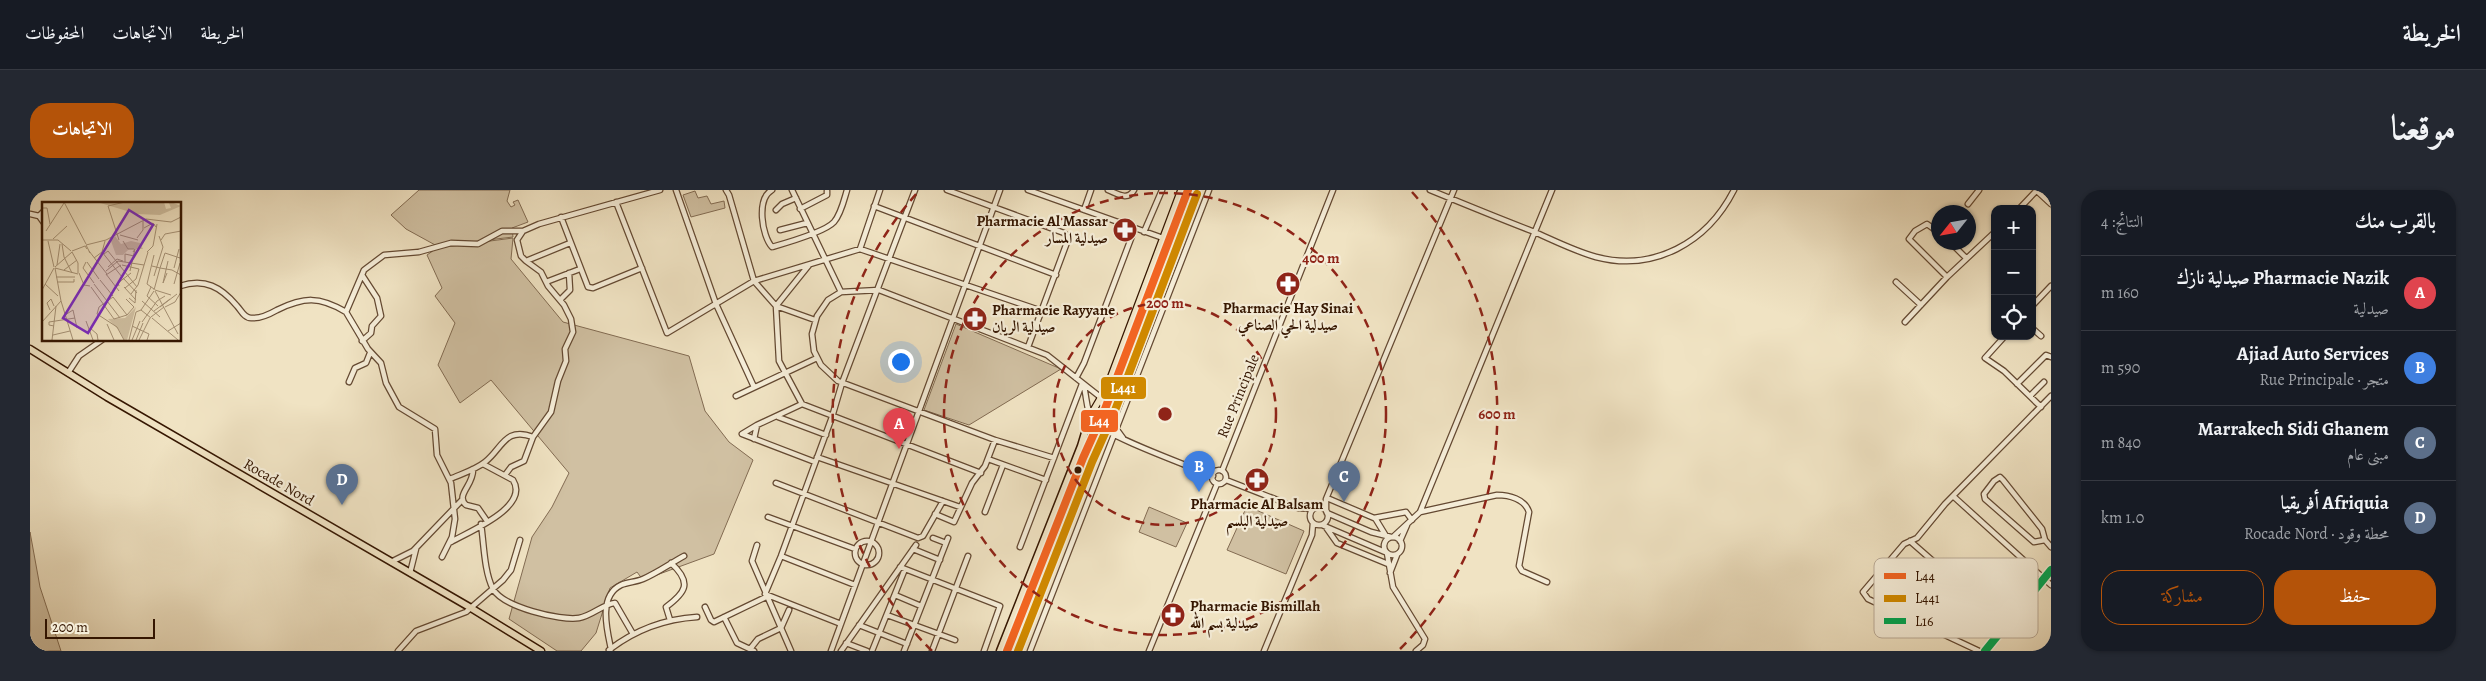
<!DOCTYPE html>
<html lang="ar">
<head>
<meta charset="utf-8">
<style>
	:root { --surface:#171b24; --page:#242831; --text:#f1f3f6; --muted:#9ea1a6; --line:#363941; --accent:#b45309 }
	body { margin:0; font-family:Alegreya,Amiri,serif; background:var(--page); color:var(--text); direction:rtl }
	.controls { position:absolute; right:15px; top:15px; display:grid; overflow:hidden; border-radius:10px; box-shadow:0 1px 4px #0004 }
	.controls button { width:45px; height:45px; display:grid; place-items:center; padding:0; border:0; border-bottom:1px solid var(--line); background:var(--surface); color:var(--text); font:25px sans-serif }
	.compass { position:absolute; left:1901px; top:15px; width:45px; height:45px; border-radius:50%; background:var(--surface); box-shadow:0 1px 4px #0004; rotate:239deg }
	.scale { position:absolute; left:15px; bottom:12px; width:110px; box-sizing:border-box; padding-left:5px; border:2px solid #351601; border-top:0; font-size:14px; line-height:18px; white-space:nowrap; color:#351601; -webkit-text-stroke:4px #f5edd8; paint-order:stroke }
	.you { position:absolute; left:870px; top:171px; width:18px; height:18px; margin:-12px; border:4px solid #fff; border-radius:50%; background:#1a73e8; box-shadow:0 0 0 8px #1a73e833 }
	.badge { display:grid; place-items:center; width:32px; height:32px; border-radius:50%; background:var(--accent); color:#fff; font-size:16px; font-weight:700 }
	.pin { position:absolute; translate:-50% -41px; filter:drop-shadow(0 1px 2px #0008) }
	.pin::after { content:''; position:absolute; top:26px; width:18px; height:15px; background:inherit; clip-path:polygon(0 0,100% 0,50% 100%) }
	.list { margin:0; padding:0; list-style:none }
	h2 { display:flex; justify-content:space-between; align-items:center; height:65px; margin:0; padding:0 20px; font-size:21px }
	h2 small { font-size:16px; font-weight:400; color:var(--muted) }
	.list li { display:grid; grid-template-columns:32px 1fr auto; gap:15px; align-items:center; box-sizing:border-box; height:75px; padding:0 20px; border-top:1px solid var(--line) }
	.list b { display:block; font-size:19px; white-space:nowrap }
	.list p { margin:0; font-size:16px; white-space:nowrap; color:var(--muted) }
	.list em { font-size:16px; font-style:normal; color:var(--muted) }
	.actions { display:flex; gap:10px; padding:15px 20px }
	.actions a { flex:1; padding:11px 0; border:1px solid var(--accent); border-radius:20px; text-align:center; font-size:18px; color:var(--accent) }
	.actions .main { background:var(--accent); color:#fff }
	.icon { flex:none; width:28px; height:28px; fill:none; stroke:currentColor; stroke-width:2; stroke-linecap:round; stroke-linejoin:round }
	.map { position:relative; flex:none; width:2021px; height:461px; overflow:hidden; direction:ltr; border-radius:20px }
	header { display:flex; align-items:center; gap:30px; box-sizing:border-box; height:70px; padding:0 25px; background:var(--surface); border-bottom:1px solid var(--line) }
	header strong { font-size:24px }
	nav { display:flex; gap:28px; margin-inline-start:auto; font-size:18px }
	.intro { display:flex; align-items:center; justify-content:space-between; box-sizing:border-box; height:120px; padding:0 30px }
	h1 { margin:0; font-size:35px }
	.button { padding:12px 22px; border-radius:20px; background:var(--accent); color:#fff; font-size:18px; font-weight:700 }
	main { display:flex; gap:30px; padding:0 30px }
	aside { flex:1; background:var(--surface); border-radius:20px; box-shadow:0 1px 4px #0004 }
	.map>svg:first-child { display:block }
	.green { fill:#d0c0a2; stroke:#826b52 }
	.lines { fill:none; stroke-linecap:round; stroke-linejoin:round }
	.minor-casing { stroke:#644932; stroke-width:7 }
	.major-casing { stroke:#351601; stroke-width:8 }
	.highway-casing { stroke:#351601; stroke-width:9 }
	.minor { stroke:#f5edd8; stroke-width:4.5 }
	.major { stroke:#f0e3c3; stroke-width:5.5 }
	.highway { stroke:#f0e3c3; stroke-width:6 }
	.bus-1-casing { stroke:#f5edd8; stroke-width:11 }
	.bus-2-casing { stroke:#f5edd8; stroke-width:11 }
	.bus-3-casing { stroke:#f5edd8; stroke-width:11 }
	.bus-1 { stroke:#f26522; stroke-width:8 }
	.bus-2 { stroke:#d08900; stroke-width:8 }
	.bus-3 { stroke:#00a651; stroke-width:8 }
	.ring { fill:none; stroke:#8f2418; stroke-width:2.5; stroke-dasharray:9 6 }
	.bus-dot { fill:#351601; stroke:#f5edd8; stroke-width:2 }
	.labels { text-anchor:middle; dominant-baseline:central; stroke-width:4.5; stroke-linejoin:round; paint-order:stroke }
	.poi-label { font-size:15px; font-weight:bold; fill:#351601; stroke:#f5edd8 }
	.street-label { font-size:15px; fill:#351601; stroke:#f5edd8 }
	.inset-road { fill:none; stroke:#a59175; stroke-width:1 }
	.view { fill:#7b2cbf; fill-opacity:0.15; stroke:#7b2cbf; stroke-width:2.5 }
	.inset-edge { fill:none; stroke:#351601; stroke-width:2.5 }
	.key { fill:#f5edd8; stroke:#bbac98; stroke-width:1 }
	.key-label { font-size:14px; fill:#351601 }
	.centre { fill:#8f2418; stroke:#f5edd8; stroke-width:2.5 }
	.ring-label { font-size:15px; text-anchor:middle; font-weight:bold; fill:#8f2418; stroke:#f5edd8; stroke-width:4.5; stroke-linejoin:round; paint-order:stroke }
	.line-badge { stroke:#f5edd8; stroke-width:2 }
	.badge-label { font-size:14px; text-anchor:middle; font-weight:bold; fill:#fff }
</style>
</head>
<body>
<header>
<strong>الخريطة</strong>
<nav><a>الخريطة</a><a>الاتجاهات</a><a>المحفوظات</a></nav>
</header>
<div class="intro"><h1>موقعنا</h1><a class="button">الاتجاهات</a></div>
<main>
<aside>
<h2>بالقرب منك<small>النتائج: 4</small></h2>
<ul class="list">
<li><span class="badge" style="background:#e0444e">A</span><div><b>Pharmacie Nazik صيدلية نازك</b><p>صيدلية</p></div><em>160 m</em></li>
<li><span class="badge" style="background:#3f7fe0">B</span><div><b>Ajiad Auto Services</b><p>متجر · Rue Principale</p></div><em>590 m</em></li>
<li><span class="badge" style="background:#5c6f8a">C</span><div><b>Marrakech Sidi Ghanem</b><p>مبنى عام</p></div><em>840 m</em></li>
<li><span class="badge" style="background:#5c6f8a">D</span><div><b>Afriquia أفريقيا</b><p>محطة وقود · Rocade Nord</p></div><em>1.0 km</em></li>
</ul>
<div class="actions"><a class="main">حفظ</a><a>مشاركة</a></div>
</aside>
<div class="map">
<svg width="2021" height="461" viewBox="0 0 2021 461">
	<rect width="100%" height="100%" fill="#f0e3c3"/>
	<filter id="stains"><feTurbulence type="fractalNoise" baseFrequency=".004" numOctaves="4"/><feColorMatrix values="0 0 0 0 .2 0 0 0 0 .09 0 0 0 0 .02 0 0 0 .5 -.17"/></filter>
	<radialGradient id="worn" r=".72"><stop offset=".6" stop-color="#630" stop-opacity="0"/><stop offset="1" stop-color="#630" stop-opacity=".3"/></radialGradient>
	<path class="green" d="M389,0H480L477,11L481,17L485,15L483,12L488,10L498,32L482,38L483,47L407,56L376,39L361,25Z
		M665,1L668,8L677,6L681,14L694,11L695,18L661,27L653,5Z
		M483,48L481,69L533,132L659,166L675,221L699,252L723,270L684,364L613,390L607,382L580,398L566,443L551,461H527L479,429L502,347L522,317L539,283L461,190L430,213L408,175L425,133L405,106L412,98L397,65L407,58Z
		M926,134L1031,179L939,235L894,220Z
		M1217,316L1274,341L1256,384L1197,360Z
		M1119,317L1157,333L1146,357L1109,342Z
		M0,342L10,397L31,461H0Z"/>
	<g class="lines">
		<defs>
			<path id="minor" d="M646,0L686,114L724,197
				M696,0L699,5L724,91L746,116L785,130
				M742,0C726,9 732,46 742,57C756,53 795,42 804,32C811,24 814,10 817,0
				M762,0L811,102
				M917,0L1034,43L1039,47L998,157
				M998,0L1133,48
				M1078,0C1088,4 1098,11 1104,0
				M1400,0C1434,14 1468,28 1502,41C1523,50 1544,61 1566,67C1624,82 1677,53 1704,0
				M2007,1L2021,14
				M586,12L637,143L724,91L830,59L1012,121
				M1938,14L1949,0
				M844,16L1026,85
				M770,19L797,5V1
				M1989,19L2007,0
				M746,20L752,14L766,8
				M1054,20L1061,0
				M0,24L9,26L14,21
				M9,26L14,33
				M531,27L558,97L563,98L612,78
				M750,40L777,33
				M1114,42L1132,0
				M1908,42L1897,34L1885,41L1879,49L1917,87
				M1920,52L1936,68
				M540,53L496,71L491,66L487,50L493,41L509,34L630,0
				M830,59L850,0
				M779,75L746,116L749,171L772,214L951,283
				M332,85L347,108L351,126L342,136L341,143L332,151
				M516,92L550,79
				M1866,92L1891,115
				M150,96C175,88 191,97 207,116C211,120 214,128 221,128C230,129 240,124 247,120C274,107 289,106 316,122
				M530,110L540,100L539,83
				M2002,116L2021,96
				M1875,132L1917,87L1965,42
				M2002,138L2011,146
				M1975,146L1955,168L1974,181L2011,217
				M38,183L49,166L72,150
				M1046,188L1054,173L1105,38
				M319,192L325,178L336,173L340,163
				M1987,194L2016,165L2021,167
				M1054,197C1057,208 1056,221 1063,231C1073,245 1162,277 1183,286
				M706,206L787,168
				M2000,206L2014,192
				M772,214L727,235L712,244L785,272
				M748,227L796,245
				M724,249L727,235
				M787,267L930,317
				M1024,268L965,250L808,191L791,175L784,161L782,144L787,126L798,110L811,102L849,100L1017,165L1069,206L1077,226L1093,248
				M958,269L1016,290
				M443,279C444,295 425,305 436,315L448,318L457,331
				M1182 287a7 7 0 1 1 14 0a7 7 0 1 1-14 0Z
				M1192,281L1303,0
				M475,285L481,277L494,271L503,247L521,222L528,191L536,171L535,159L543,142L541,129L534,115L518,96L511,82L496,71
				M420,289C431,284 445,280 455,272C472,259 475,236 503,247
				M1196,290L1268,318L1283,319
				M746,293L888,348L893,346L913,311
				M1923,306L2021,395
				M1297,308L1344,328L1376,322L1382,330
				M1280 326a9 9 0 1 1 18 0a9 9 0 1 1-18 0Z
				M1296,321V309L1424,0
				M955,322L973,275
				M1390,322L1467,305C1479,305 1495,309 1499,322L1489,376L1492,381L1517,392
				M1297,323L1341,342L1361,347
				M905,324L924,332L942,293L955,276L965,250
				M738,327L825,359
				M1345,328L1356,346
				M451,334C454,354 454,381 463,399C473,417 530,431 549,428C562,426 573,414 585,413L603,444
				M1292,335L1355,362
				M1295,336L1307,353L1358,374
				M1354 356a9 9 0 1 1 18 0a9 9 0 1 1-18 0Z
				M1363,347L1390,322L1522,0
				M903,348L916,353
				M2015,350L2004,352L1955,309L1954,304L1964,291L1970,287L1973,290L2012,339L2015,350L2021,357
				M825 363a12 12 0 1 1 24 0a12 12 0 1 1-24 0Z
				M1370,351L1377,335
				M1880,351L1976,435
				M421,352C440,341 500,317 483,290L453,274
				M727,355L722,371L761,461
				M990,357L1052,194
				M883,359L910,370
				M1357,363L1363,397L1395,449L1393,455L1386,461
				M751,366L825,395
				M412,367L422,347L425,329L421,293L407,265L405,239L369,217L356,193L351,173L338,159L316,122L334,80L354,65L389,62L421,53L448,54L472,41H493
				M361,372L383,361L432,310
				M870,377L970,416L954,461
				M380,383L386,359
				M1360,383L1367,365
				M865,405L891,416
				M675,417L681,430L684,432L736,407
				M857,425L925,450
				M694,427L707,453L724,461
				M640,430L636,417C655,403 663,393 641,373
				M811,434L735,404L751,366L802,227L812,193L885,0
				M829,435L877,454
				M816,453L837,461
				M581,459C577,440 568,406 591,395C598,392 606,392 613,389C627,383 641,373 654,366
				M720,459L728,449L751,438L759,420
				M579,460C605,440 635,429 667,427
				M368,461L386,441L436,422L473,390L481,380L490,350
				M801,461L970,0
				M811,461L886,355
				M842,461L875,379
				M874,461L918,348
				M902,461L938,366
				M1000,461L1179,0
				M1119,461L1187,294
				M1234,461L1282,345L1283,333
				M1949,461L1838,409L1833,402L1874,354L1887,348L1915,314L2021,206
				M1955,461L2021,380"/>
			<path id="major" d="M1078,214L1081,231
				M1060,226L1077,197L1151,0
				M1067,236L1158,0"/>
			<path id="highway" d="M0,159L77,207L441,418L511,461
				M970,461L1051,256L1060,226
				M977,461L1067,236"/>
		</defs>
		<use href="#minor" class="minor-casing"/>
		<use href="#major" class="major-casing"/>
		<use href="#highway" class="highway-casing"/>
		<use href="#minor" class="minor"/>
		<use href="#major" class="major"/>
		<use href="#highway" class="highway"/>
		<defs>
			<path id="bus-1" d="M977,461L1053,268L1075,219L1158,0"/>
			<path id="bus-2" d="M988,461L1062,272L1084,223L1167,4"/>
			<path id="bus-3" d="M1955,461L2021,380"/>
		</defs>
		<use href="#bus-1" class="bus-1-casing"/>
		<use href="#bus-2" class="bus-2-casing"/>
		<use href="#bus-3" class="bus-3-casing"/>
		<use href="#bus-1" class="bus-1"/>
		<use href="#bus-2" class="bus-2"/>
		<use href="#bus-3" class="bus-3"/>
	</g>
	<g class="ring">
		<circle cx="1135" cy="224" r="111"/>
		<circle cx="1135" cy="224" r="221"/>
		<path d="M902 461A332 332 0 0 1 888 2M1382 2A332 332 0 0 1 1368 461"/>
	</g>
	<defs>
		<symbol id="pharmacy-disc" viewBox="-11 -11 22 22"><circle r="9.5" fill="#8f2418" stroke="#f5edd8"/><path d="M-2-6h4v4h4v4h-4v4h-4v-4h-4v-4h4Z" fill="#fff"/></symbol>
	</defs>
	<g fill-rule="evenodd">
		<use href="#pharmacy-disc" x="1081" y="26" width="28" height="28"/>
		<use href="#pharmacy-disc" x="1244" y="80" width="28" height="28"/>
		<use href="#pharmacy-disc" x="931" y="115" width="28" height="28"/>
		<use href="#pharmacy-disc" x="1213" y="276" width="28" height="28"/>
		<use href="#pharmacy-disc" x="1129" y="411" width="28" height="28"/>
	</g>
	<circle class="bus-dot" cx="1048" cy="280" r="4.5"/>
	<g class="labels">
		<g class="poi-label">
			<text x="1078" y="31" text-anchor="end">Pharmacie Al Massar<tspan x="1078" dy="17">صيدلية المسار</tspan></text>
			<text x="1258" y="118">Pharmacie Hay Sinai<tspan x="1258" dy="17">صيدلية الحي الصناعي</tspan></text>
			<text x="962" y="120" text-anchor="start">Pharmacie Rayyane<tspan x="962" dy="17">صيدلية الريان</tspan></text>
			<text x="1227" y="314">Pharmacie Al Balsam<tspan x="1227" dy="17">صيدلية البلسم</tspan></text>
			<text x="1160" y="416" text-anchor="start">Pharmacie Bismillah<tspan x="1160" dy="17">صيدلية بسم الله</tspan></text>
		</g>
		<g class="street-label">
			<text transform="translate(1208 206) rotate(-68)">Rue Principale</text>
			<text transform="translate(249 292) rotate(30)">Rocade Nord</text>
		</g>
	</g>
	<g transform="translate(12 12)">
		<rect width="139" height="139" fill="#f0e3c3"/>
		<path d="M55,0H122L124,7L129,6L127,1L129,0L139,4L118,13L95,12ZM73,34L79,42L89,39L98,41L101,47H87L81,53H74L69,39ZM94,105L85,138H82L77,128L66,117L83,116Z" fill="#d0c0a2"/>
		<path class="inset-road" d="M22,0L44,42M0,6H5L8,22M102,26L111,21L114,25M4,29L22,1M78,33L96,38M95,36L101,28V19M11,37L25,24M0,38H16L29,49M77,38L66,4L83,0M119,38L123,32L139,29M6,39L12,65M81,39L86,47H92M20,42L22,55L30,71M30,49L43,44L45,47M47,49L65,72M30,50L36,61V71M60,50L80,75M105,50L111,44L115,22M48,51L44,43L64,38L104,17L129,20L139,15M62,52L66,49L95,85M52,56L60,50L63,39M44,60L41,66L52,81M45,60L57,77M83,60V52L92,54M15,63L18,42M80,63L97,67L94,77L83,86M110,64L118,66L123,51L138,56M13,65L30,50M66,65L75,57L81,59M13,66L36,72M13,66L19,99M132,66L137,47M22,68L35,58M64,69L76,59L102,63M88,69L93,47L91,50M37,71L42,83L48,84M125,71L121,81L126,59M64,72L77,89M64,73L79,63M112,74L121,45L117,34M14,75H33M81,76L95,91M58,78L71,94M15,80H32V77M3,82L16,94M52,82L78,116M132,82L138,61M77,84L76,81L89,71M49,85L72,117L85,113L92,105L84,97M82,85L94,98M109,85L105,94L116,104M112,87L105,82L112,53M0,88L12,66M112,88L118,66L130,68L139,73M113,88L129,93M113,89L136,132M89,92L96,83L106,50M71,95L57,105L55,112L75,125L82,138M71,95L85,113M87,96L93,101L94,88M19,99L31,138M100,99L118,115M118,105L135,92M123,105L133,100L139,90M8,108L5,101L9,97L12,104M112,109L128,97M23,113L31,108L35,126M109,115L122,105M109,116L99,108L112,89M110,116L136,138M44,119L51,138M0,120L19,99M100,120L115,99L123,94M65,122L72,138M12,124L7,123V120L33,116M90,124L107,132L105,138M48,126L55,132L56,138M126,129L139,121M11,133L28,129M10,138L14,104M87,138L94,110L99,108M90,138L98,119M94,138L101,121M97,138L108,116"/>
		<path class="view" d="M87,8L111,23L46,131L21,116Z"/>
		<rect width="139" height="139" class="inset-edge"/>
	</g>
	<rect x="1844" y="368" width="164" height="80" rx="8" class="key"/>
	<rect x="1854" y="383" width="22" height="6" fill="#f26522"/>
	<rect x="1854" y="405" width="22" height="7" fill="#d08900"/>
	<rect x="1854" y="428" width="22" height="6" fill="#00a651"/>
	<g class="key-label">
		<text x="1885" y="391">L44</text>
		<text x="1885" y="413">L441</text>
		<text x="1885" y="436">L16</text>
	</g>
	<circle cx="1135" cy="224" r="8" class="centre"/>
	<g class="ring-label">
		<text x="1291" y="73">400 m</text>
		<text x="1135" y="118">200 m</text>
		<text x="1467" y="229">600 m</text>
	</g>
	<g class="line-badge">
		<rect x="1070" y="186" width="47" height="24" rx="5" fill="#d08900"/>
		<rect x="1050" y="219" width="39" height="24" rx="5" fill="#f26522"/>
	</g>
	<g class="badge-label">
		<text x="1093" y="203">L441</text>
		<text x="1069" y="236">L44</text>
	</g>
	<rect width="100%" height="100%" filter="url(#stains)"/>
	<rect width="100%" height="100%" fill="url(#worn)"/>
</svg>
<div class="controls">
<button>+</button>
<button>−</button>
<button><svg class="icon" aria-label="locate" viewBox="0 0 24 24"><circle cx="12" cy="12" r="6"/><path d="M12 2v4M12 18v4M2 12h4M18 12h4"/></svg></button>
</div>
<svg class="compass" viewBox="-18 -18 36 36"><path d="M0-13l5 13h-10z" fill="#e53935"/><path d="M0 13l5-13h-10z" fill="#9ea1a6"/></svg>
<div class="scale">200 m</div>
<div class="you"></div>
<div class="pin badge" style="left:869px;top:259px;background:#e0444e">A</div>
<div class="pin badge" style="left:1169px;top:302px;background:#3f7fe0">B</div>
<div class="pin badge" style="left:1314px;top:312px;background:#5c6f8a">C</div>
<div class="pin badge" style="left:312px;top:315px;background:#5c6f8a">D</div>
</div>
</main>
</body>
</html>
